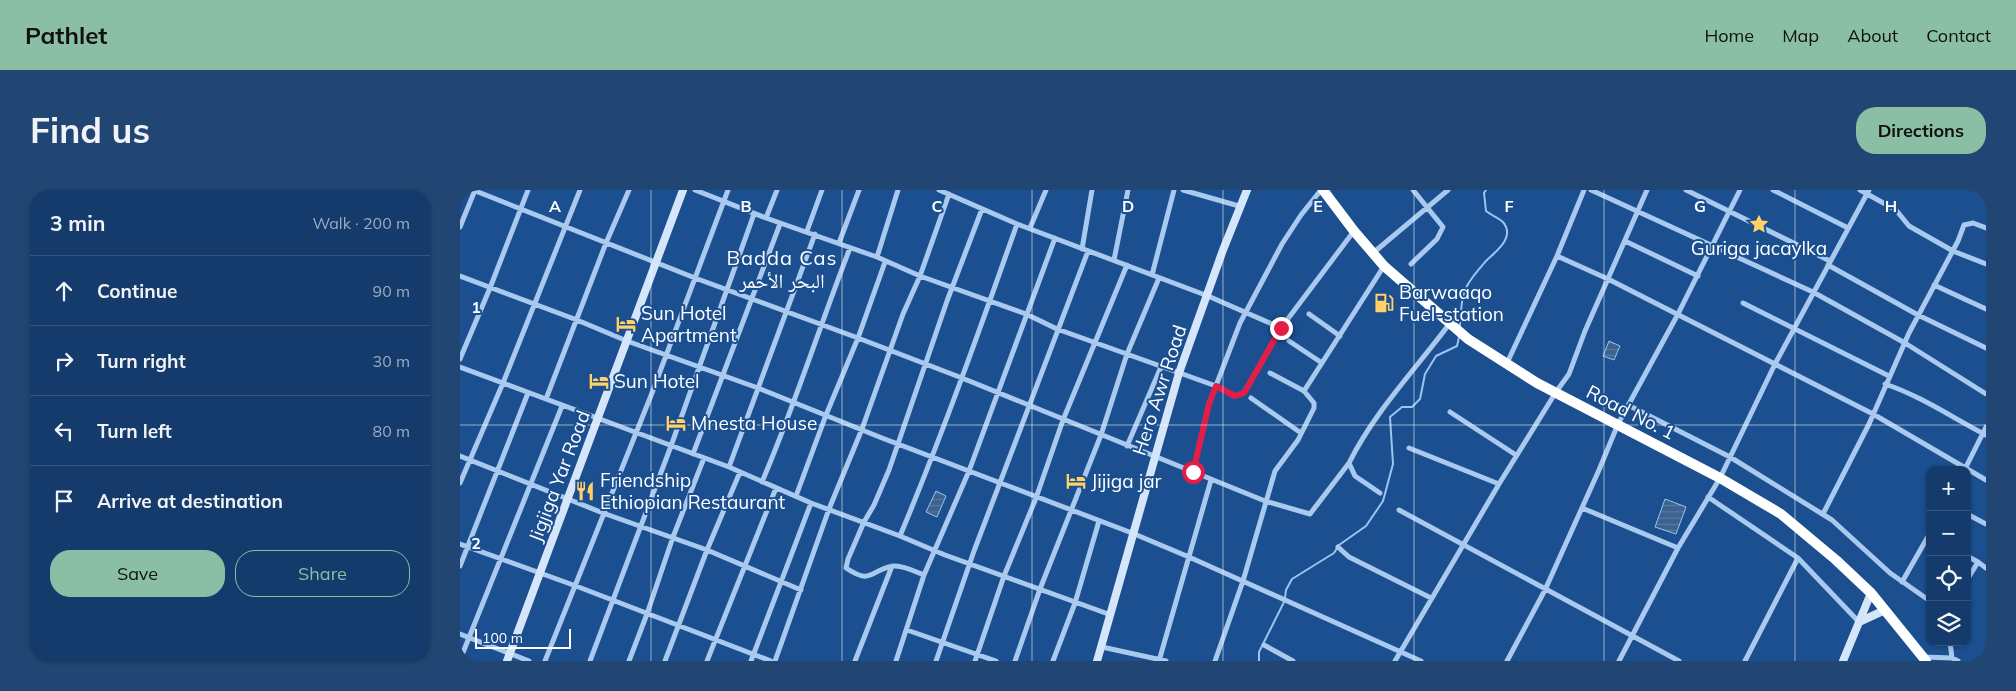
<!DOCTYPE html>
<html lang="en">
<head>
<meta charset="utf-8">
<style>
	:root { --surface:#143b6b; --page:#214673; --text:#f1f3f6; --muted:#9dadc1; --line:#33557e; --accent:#8abfa5 }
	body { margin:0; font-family:Mulish,"Noto Naskh Arabic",sans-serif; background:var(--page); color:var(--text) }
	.controls { position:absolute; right:15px; bottom:15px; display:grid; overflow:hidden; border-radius:10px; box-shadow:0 1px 4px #0004 }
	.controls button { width:45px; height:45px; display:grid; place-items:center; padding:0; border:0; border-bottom:1px solid var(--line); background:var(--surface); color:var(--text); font:25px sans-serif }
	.scale { position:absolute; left:15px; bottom:12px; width:96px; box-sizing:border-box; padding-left:5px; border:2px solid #fff; border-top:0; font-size:14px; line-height:18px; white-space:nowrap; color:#fff; -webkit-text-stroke:4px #1b4f8f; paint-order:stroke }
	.stop { position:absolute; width:15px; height:15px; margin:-11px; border:4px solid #e11d48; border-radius:50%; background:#fff }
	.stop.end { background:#e11d48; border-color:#fff; box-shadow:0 1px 5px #0008 }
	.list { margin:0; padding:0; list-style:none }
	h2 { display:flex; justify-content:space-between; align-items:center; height:65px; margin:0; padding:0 20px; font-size:21px }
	h2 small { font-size:16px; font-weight:400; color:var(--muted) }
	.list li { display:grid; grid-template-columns:32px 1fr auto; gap:15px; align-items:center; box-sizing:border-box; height:70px; padding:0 20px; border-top:1px solid var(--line) }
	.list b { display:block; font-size:19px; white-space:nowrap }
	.list em { font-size:16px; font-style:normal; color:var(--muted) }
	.actions { display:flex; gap:10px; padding:15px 20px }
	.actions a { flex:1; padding:11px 0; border:1px solid var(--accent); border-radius:20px; text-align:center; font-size:18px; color:var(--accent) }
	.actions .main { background:var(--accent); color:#111 }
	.icon { flex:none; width:28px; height:28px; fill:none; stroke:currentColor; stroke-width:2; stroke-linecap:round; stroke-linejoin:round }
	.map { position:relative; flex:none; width:1526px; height:471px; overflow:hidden; border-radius:20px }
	header { display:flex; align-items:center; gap:30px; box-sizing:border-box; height:70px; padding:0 25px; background:var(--accent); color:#111 }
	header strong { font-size:24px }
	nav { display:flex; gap:28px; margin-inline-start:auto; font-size:18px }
	.intro { display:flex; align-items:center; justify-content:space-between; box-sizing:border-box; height:120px; padding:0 30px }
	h1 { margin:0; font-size:35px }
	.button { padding:12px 22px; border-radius:20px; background:var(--accent); color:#111; font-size:18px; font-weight:700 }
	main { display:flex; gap:30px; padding:0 30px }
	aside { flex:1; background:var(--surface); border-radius:20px; box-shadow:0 1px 4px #0004 }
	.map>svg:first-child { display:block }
	.water { fill:url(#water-rules); stroke:#9cc4f0 }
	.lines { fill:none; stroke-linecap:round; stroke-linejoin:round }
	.stream { stroke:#9cc4f0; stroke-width:2 }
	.street { stroke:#a9c9ee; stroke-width:5 }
	.secondary { stroke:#d6e6fa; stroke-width:8 }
	.highway { stroke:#fff; stroke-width:10 }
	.route { stroke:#e11d48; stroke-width:6 }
	.grid { fill:none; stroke:#fff; stroke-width:1; stroke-opacity:0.55 }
	.labels { text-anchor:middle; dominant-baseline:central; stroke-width:4; stroke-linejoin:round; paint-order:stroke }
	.poi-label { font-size:19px; fill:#fff; stroke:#1b4f8f; text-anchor:start }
	.street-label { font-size:19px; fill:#fff; stroke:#1b4f8f }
	.neighbourhood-label { font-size:20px; letter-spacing:1px; fill:#fff; stroke:#1b4f8f }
	.grid-label { font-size:16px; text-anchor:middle; font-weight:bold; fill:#fff; stroke:#1b4f8f; stroke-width:4; stroke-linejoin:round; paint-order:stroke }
</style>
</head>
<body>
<header>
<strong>Pathlet</strong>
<nav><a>Home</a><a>Map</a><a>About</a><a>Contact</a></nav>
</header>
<div class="intro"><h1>Find us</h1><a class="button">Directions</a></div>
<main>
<aside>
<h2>3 min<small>Walk · 200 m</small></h2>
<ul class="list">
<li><svg class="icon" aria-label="ahead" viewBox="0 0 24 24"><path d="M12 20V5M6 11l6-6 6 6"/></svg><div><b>Continue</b></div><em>90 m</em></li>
<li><svg class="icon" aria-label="right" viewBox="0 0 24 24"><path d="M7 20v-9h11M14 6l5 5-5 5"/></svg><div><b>Turn right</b></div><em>30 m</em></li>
<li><svg class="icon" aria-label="left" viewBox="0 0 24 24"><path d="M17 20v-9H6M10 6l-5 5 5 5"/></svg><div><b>Turn left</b></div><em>80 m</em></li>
<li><svg class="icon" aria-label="arrive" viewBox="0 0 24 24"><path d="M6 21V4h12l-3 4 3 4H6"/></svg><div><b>Arrive at destination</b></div></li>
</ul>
<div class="actions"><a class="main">Save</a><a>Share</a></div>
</aside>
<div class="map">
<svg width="1526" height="471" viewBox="0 0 1526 471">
	<defs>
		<pattern id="water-rules" width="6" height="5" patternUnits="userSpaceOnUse" patternTransform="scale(1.25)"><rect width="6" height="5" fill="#3c6290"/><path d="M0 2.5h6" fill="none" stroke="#597aa1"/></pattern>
	</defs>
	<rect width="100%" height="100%" fill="#1b4f8f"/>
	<path class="water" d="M1149,151L1160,156L1154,170L1143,166Z
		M476,301L486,306L477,327L466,322Z
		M1205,309L1226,317L1216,344L1195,337Z"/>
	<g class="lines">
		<path class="stream" d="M1000,135C1001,122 1001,108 1007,96C1011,88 1020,78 1026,71C1035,62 1056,48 1043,32C1039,28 1031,25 1026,21L1024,3L1026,0
			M825,408L826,400L832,389L874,363L879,355L906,336L923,311L933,274L930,227L942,217H952L960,209L965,184L976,166L997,156L999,147
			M799,471V462L824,412"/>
		<path class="street" d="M13,0L235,88L398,148L502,188L805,311L850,324L889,273
			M235,0L306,28L417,67L460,86L566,124L597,139L756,196L775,206L784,203L821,138L894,41
			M479,0L557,34L748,106L821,138
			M723,0L779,16
			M1131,0L1353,102L1445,153L1526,204
			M1226,0L1370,71
			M1313,0L1388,38
			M1400,0L1436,20L1449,36L1493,61L1526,74
			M306,28L317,0
			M0,37L15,0
			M570,38L586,0
			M347,41L362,0
			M1165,51L1238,86
			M379,53L399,0
			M622,59L632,0
			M913,63L988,0
			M1097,66L1148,89L1413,224L1526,290
			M417,67L438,0
			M654,70L668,0
			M951,74L977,49L983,37L953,0
			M1368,75L1458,125L1526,158
			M692,85L714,0
			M0,86L117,130L167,151L298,198L422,248L672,343L729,367L961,471
			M1474,95L1526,119
			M1283,113L1429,186
			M849,124L880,146
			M829,151L862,173
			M0,169L30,98L68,0
			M1047,173L1097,66L1124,0
			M0,177L269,277L351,313L440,346L485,365L651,425
			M1425,194C1461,206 1493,228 1526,245
			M844,201L924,76
			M791,208L841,243
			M86,209L146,53L169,0
			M1168,215L1270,267L1372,330L1430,383L1470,411
			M990,222L1056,265
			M667,256L701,177
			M949,258L1039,294
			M233,264L320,34
			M0,266L143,323L247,360L341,400
			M269,277L355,44
			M1505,279L1526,237
			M733,282L749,214L780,133L822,54L841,25L861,0
			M302,292C335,215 360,135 390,58
			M0,293L43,193L120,0
			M920,303L895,286L889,273C915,221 955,180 990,133
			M336,306L366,225L398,148L425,72
			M1248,307L1338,368L1399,432
			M1122,318L1218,358
			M939,320L1219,471
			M1363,324L1409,234L1449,143L1498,51L1504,35L1513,33L1526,38
			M1507,324L1526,334
			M440,346C483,243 520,139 557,34
			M0,354L116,396L311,471
			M878,357L889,367L971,408
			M1507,366L1518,372L1507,390
			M1518,372L1526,378
			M0,376L68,203
			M464,385C456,382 443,375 434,376C410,379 413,396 386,378L388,369L404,332L414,315L429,280L487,111L522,19
			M1442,392L1470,343
			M447,440L536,471
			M0,444L69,471
			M1490,452L1492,468
			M804,455L833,471
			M642,457L706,471
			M1464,467L1492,468L1498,471
			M0,470L102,216
			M85,471L192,203L268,0
			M130,471L211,256L294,24
			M169,471L187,424L213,347L244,268
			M205,471L247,360L280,282
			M247,471L316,298
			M291,471L351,313
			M315,471L369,319L402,239L443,124L460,86L489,4
			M395,471L432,376
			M436,471L464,385L509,281L595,48
			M476,471L514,361L628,61
			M515,471L544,386L576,308L603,230L667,75
			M555,471L580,399L641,245L667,164L699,88
			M593,471L615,413L639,331
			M699,471L751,290
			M755,471L783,391L815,281L838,250L854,218V213L844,201L810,183
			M935,471L1039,294L1096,202L1109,184L1125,141L1187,0
			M1047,471L1085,400L1139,280L1158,234L1218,124L1280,0
			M1159,471L1218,358L1260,288L1315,174L1409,0
			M1285,471L1338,368"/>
		<path class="secondary" d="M1399,432L1425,420
			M47,471L223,0
			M637,471L719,183L763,60L787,0
			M1383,471L1411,403"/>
		<path class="highway" d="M863,0L894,41L924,76L1008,149L1077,193L1260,288L1321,324L1376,370L1411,403L1466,471"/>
	</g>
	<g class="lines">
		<path class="route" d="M733,282L749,214L756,196L775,206L784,203L821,138"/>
	</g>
	<path class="grid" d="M191,0V471M382,0V471M572,0V471M763,0V471M954,0V471M1144,0V471M1335,0V471M0,235H1526"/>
	<defs>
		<symbol id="sight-bare" viewBox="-9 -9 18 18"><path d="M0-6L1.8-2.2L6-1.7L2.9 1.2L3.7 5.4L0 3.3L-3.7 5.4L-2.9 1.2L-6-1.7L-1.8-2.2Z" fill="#ffd166" stroke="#1b4f8f" stroke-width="2.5" paint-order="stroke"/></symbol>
		<symbol id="fuel-bare" viewBox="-9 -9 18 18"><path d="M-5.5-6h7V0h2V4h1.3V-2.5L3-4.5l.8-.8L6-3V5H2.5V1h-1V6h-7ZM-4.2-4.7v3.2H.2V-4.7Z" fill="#ffd166" stroke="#1b4f8f" stroke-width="2.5" paint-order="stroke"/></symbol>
		<symbol id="hotel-bare" viewBox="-9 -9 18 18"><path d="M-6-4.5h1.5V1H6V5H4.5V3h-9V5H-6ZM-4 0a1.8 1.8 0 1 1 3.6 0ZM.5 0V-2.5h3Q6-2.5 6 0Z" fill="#ffd166" stroke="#1b4f8f" stroke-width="2.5" paint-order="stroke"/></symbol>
		<symbol id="restaurant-bare" viewBox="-9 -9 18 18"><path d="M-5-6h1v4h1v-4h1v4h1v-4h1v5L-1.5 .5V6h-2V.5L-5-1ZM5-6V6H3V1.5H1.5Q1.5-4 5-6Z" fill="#ffd166" stroke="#1b4f8f" stroke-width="2.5" paint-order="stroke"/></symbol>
	</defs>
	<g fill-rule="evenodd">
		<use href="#sight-bare" x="1285" y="20" width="28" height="28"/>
		<use href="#fuel-bare" x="910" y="99" width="28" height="28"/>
		<use href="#hotel-bare" x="152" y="120" width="28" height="28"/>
		<use href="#hotel-bare" x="125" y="177" width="28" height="28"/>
		<use href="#hotel-bare" x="202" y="219" width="28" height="28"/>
		<use href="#hotel-bare" x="602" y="277" width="28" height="28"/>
		<use href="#restaurant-bare" x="111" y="287" width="28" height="28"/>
	</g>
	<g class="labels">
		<g class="poi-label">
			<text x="1299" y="58" text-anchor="middle">Guriga jacaylka</text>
			<text x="939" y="102">Barwaaqo<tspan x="939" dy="22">Fuel-station</tspan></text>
			<text x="181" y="123">Sun Hotel<tspan x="181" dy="22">Apartment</tspan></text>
			<text x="154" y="191">Sun Hotel</text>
			<text x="231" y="233">Mnesta House</text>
			<text x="140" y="290">Friendship<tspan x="140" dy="22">Ethiopian Restaurant</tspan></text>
			<text x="631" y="291">Jijiga jar</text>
		</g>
		<g class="street-label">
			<text transform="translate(699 200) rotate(-72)">Hero Awr Road</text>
			<text transform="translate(1171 222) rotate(27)">Road No. 1</text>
			<text transform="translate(99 286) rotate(-69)">Jigjiga Yar Road</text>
		</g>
		<g class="neighbourhood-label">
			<text x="322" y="67">Badda Cas<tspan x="322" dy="23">البحر الأحمر</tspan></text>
		</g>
	</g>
	<g class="grid-label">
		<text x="95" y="22">A</text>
		<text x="286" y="22">B</text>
		<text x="477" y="22">C</text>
		<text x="668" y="22">D</text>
		<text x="858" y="22">E</text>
		<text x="1049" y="22">F</text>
		<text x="1240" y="22">G</text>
		<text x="1431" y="22">H</text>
		<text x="16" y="123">1</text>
		<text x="16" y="359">2</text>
	</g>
</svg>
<div class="controls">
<button>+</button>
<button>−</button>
<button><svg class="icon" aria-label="locate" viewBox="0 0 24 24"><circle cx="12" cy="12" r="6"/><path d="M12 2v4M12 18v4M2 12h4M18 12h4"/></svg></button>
<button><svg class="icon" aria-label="layers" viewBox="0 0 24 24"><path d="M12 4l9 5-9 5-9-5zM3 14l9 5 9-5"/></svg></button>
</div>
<div class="scale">100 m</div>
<div class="stop" style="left:733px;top:282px"></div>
<div class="stop end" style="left:821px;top:138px"></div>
</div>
</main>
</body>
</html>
